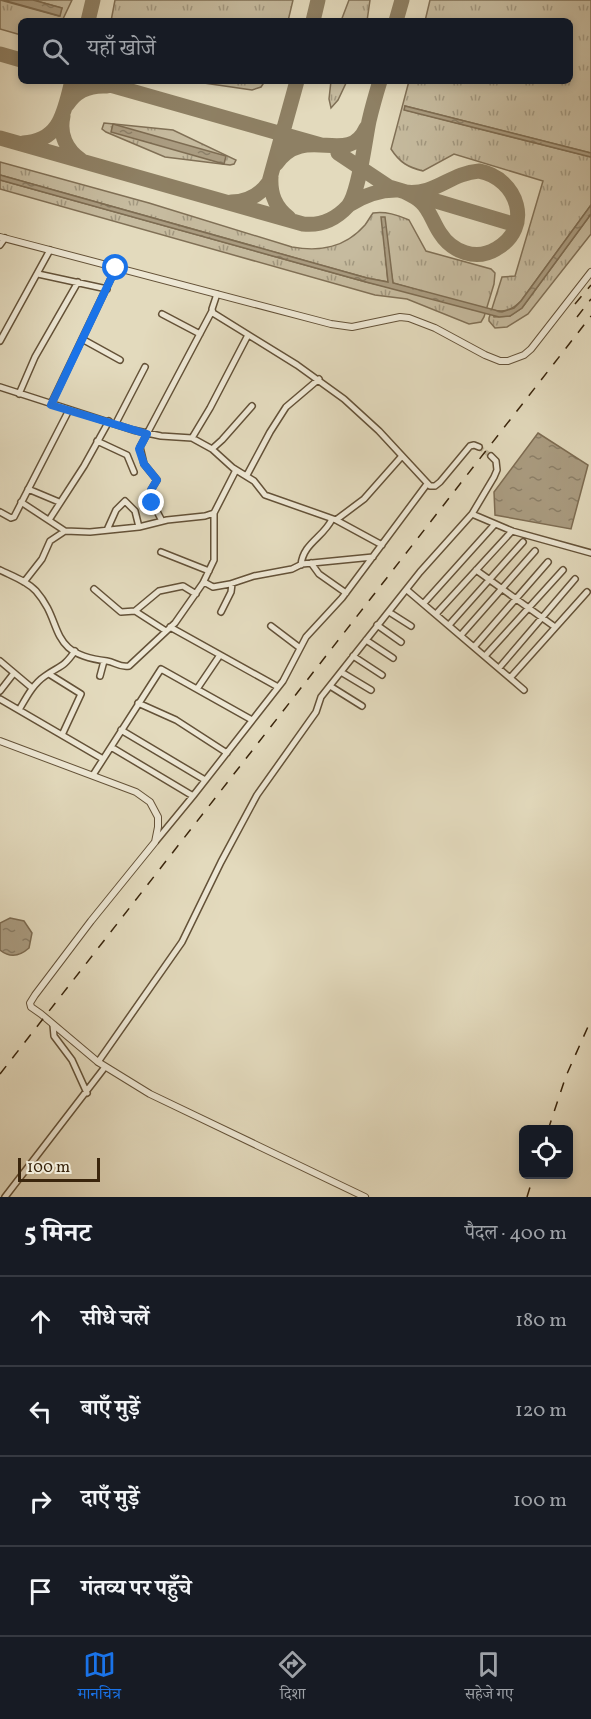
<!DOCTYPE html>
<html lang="hi">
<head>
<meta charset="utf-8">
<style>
	:root { --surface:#171b24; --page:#20242c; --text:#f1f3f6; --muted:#9ea1a6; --line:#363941; --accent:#1a73e8 }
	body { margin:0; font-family:Vollkorn,"Noto Serif Devanagari",serif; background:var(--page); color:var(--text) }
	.controls { position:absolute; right:18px; bottom:18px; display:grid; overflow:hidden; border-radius:9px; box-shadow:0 3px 9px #0003 }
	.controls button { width:54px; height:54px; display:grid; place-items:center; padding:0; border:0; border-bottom:2px solid var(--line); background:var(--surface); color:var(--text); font:30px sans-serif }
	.scale { position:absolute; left:18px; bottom:15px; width:82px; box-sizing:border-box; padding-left:6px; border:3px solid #3a250c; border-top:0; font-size:16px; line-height:21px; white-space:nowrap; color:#3a250c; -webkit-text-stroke:4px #ede7d4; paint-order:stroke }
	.stop { position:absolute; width:18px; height:18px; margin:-14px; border:4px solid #1a73e8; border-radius:50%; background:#fff }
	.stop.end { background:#1a73e8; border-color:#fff; box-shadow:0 2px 6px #0008 }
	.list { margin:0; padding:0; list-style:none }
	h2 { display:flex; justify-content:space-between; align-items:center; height:78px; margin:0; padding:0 24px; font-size:26px }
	h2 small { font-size:20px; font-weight:400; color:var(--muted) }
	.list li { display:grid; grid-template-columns:39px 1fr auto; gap:18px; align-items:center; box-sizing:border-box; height:90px; padding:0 24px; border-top:2px solid var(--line) }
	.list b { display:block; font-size:22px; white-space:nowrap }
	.list em { font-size:20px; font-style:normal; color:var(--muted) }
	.icon { flex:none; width:33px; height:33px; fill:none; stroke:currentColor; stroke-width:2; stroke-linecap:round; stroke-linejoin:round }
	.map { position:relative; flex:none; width:591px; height:1197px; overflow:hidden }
	.search { position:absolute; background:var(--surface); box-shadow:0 3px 9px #0003; left:18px; right:18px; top:18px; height:66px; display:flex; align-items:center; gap:15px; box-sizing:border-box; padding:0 21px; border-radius:9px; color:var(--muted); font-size:22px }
	.sheet { height:438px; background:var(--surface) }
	nav { display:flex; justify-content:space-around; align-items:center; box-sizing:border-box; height:84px; border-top:2px solid var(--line); background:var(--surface); font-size:16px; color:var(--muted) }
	nav a { display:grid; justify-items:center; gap:3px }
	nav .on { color:var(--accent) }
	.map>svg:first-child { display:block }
	.grass { fill:url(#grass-tufts); stroke:#807056; stroke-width:1.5 }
	.water { fill:url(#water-ripples); stroke:#7d6c52; stroke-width:1.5 }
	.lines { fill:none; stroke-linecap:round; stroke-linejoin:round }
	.taxiway { stroke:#8e8064; stroke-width:15 }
	.minor-tunnel { stroke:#c1b69a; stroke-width:5; stroke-dasharray:5 2.5; stroke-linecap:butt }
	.minor-casing { stroke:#645238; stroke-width:8 }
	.tertiary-casing { stroke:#645238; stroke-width:8 }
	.minor { stroke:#ede7d4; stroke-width:5 }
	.tertiary { stroke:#ede7d4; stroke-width:6 }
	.rail { stroke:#3a250c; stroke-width:1.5; stroke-dasharray:10 10; stroke-linecap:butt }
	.route { stroke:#1a73e8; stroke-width:8 }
</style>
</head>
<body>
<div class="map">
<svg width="591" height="1197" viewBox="0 0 591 1197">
	<defs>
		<pattern id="grass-tufts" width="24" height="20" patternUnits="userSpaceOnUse" patternTransform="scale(1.5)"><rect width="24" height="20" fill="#c6bb9f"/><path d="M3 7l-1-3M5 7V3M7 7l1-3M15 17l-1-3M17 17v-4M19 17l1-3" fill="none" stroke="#a29880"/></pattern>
		<pattern id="water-ripples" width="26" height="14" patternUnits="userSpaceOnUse" patternTransform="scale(1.5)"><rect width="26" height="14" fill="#aa9c81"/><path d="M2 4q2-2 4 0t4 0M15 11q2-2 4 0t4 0" fill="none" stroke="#8b7f68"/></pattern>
	</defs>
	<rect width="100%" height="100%" fill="#e3dabd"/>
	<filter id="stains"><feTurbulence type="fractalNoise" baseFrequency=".00333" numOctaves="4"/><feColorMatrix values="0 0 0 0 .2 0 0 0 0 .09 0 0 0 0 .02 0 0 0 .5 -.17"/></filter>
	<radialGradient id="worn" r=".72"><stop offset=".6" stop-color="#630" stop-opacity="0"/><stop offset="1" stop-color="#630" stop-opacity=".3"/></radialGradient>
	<path class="grass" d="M0,0L59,16L62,8L33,0H72L62,21H21V35L0,29Z
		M115,0H293L288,21H111Z
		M349,0H370L367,21H341Z
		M430,0H591V153L405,106V110L591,157V205L521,301C512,310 504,313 492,310L494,317L510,316L522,308L591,214V234L528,314L507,327L495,328L489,321V318L502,277L515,276L543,181L454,154L423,171C408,167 400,163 391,149L409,81H570V21H425Z
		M190,81H265L261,87L252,90Z
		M331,81H347L338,100L331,108L329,99Z
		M104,123L173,130L236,160L234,164L230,165L165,157L106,132L102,129Z
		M0,162L149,203L292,247C320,252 345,248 365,225C368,221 370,217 373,213C386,211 397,215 409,220L426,251L491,269L495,273L494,284L484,317L481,322L469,324L407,299L375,295L0,189V180L366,282L485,309L393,283L382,217L388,282L367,278L0,175Z"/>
	<path class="water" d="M3,0H33L62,8L60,16Z
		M405,106L591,153V157L404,110Z
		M113,124L226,156L224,164L111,132Z
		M0,175L367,278L388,282L381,217H385L393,283L502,312L514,308L521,301L591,205V214L522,308L510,316L499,317L366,282L0,180Z
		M538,433L588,465L571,529L495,515L494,492Z
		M10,918L24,921L32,933L29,948C20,956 10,958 0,950V923Z"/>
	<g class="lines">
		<path class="taxiway" d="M88,21L93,0
			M313,21L318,0
			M396,21L402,0
			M0,54L21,60
			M96,81L321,145
			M67,105C76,90 90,85 107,86
			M63,116C59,134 66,150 81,160
			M0,138L303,224C321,226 336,219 348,206C359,193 365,140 369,121C372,108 376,94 380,81
			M23,143C61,141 64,111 72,81
			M338,153L389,187L513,224
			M276,164C305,122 348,168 366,128
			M479,171C518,178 534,228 496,249C476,261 452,252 440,233C433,223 430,210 421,202C416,197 411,195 405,192C435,196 450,173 479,171Z
			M271,177C270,194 275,207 289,218
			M231,202C247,202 260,195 269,182L297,81
			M349,205C363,196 379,190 396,190"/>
		<path class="minor-tunnel" d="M479,447L491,456"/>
		<defs>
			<path id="minor" d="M0,245L5,238
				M38,274L107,289
				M217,294L212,309L213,313L297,365L344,399L379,431L430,486H435L440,482L470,446L474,445L479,447
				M162,314L200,334
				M82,339L120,360
				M0,341L50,250
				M0,387L133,430L161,436L192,438L212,449L233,468L254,481L265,495L336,520L382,545
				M19,394L35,357L78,282
				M51,404L116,268
				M116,423L145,367
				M192,438L210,408L248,335
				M97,441L127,455L134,472
				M212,449L222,440L252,406
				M491,456L496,461L497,470L494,477L472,514L512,531L591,553
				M247,475L270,432L286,407L319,379
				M28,489L59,502
				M21,502L65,531
				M0,512L11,518L14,517L69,410
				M49,520L84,466L109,421
				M336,520L364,499L402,456
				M162,521L151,500V490L157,480L144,464L140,447L212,311
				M107,530L116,510L125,501L135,511L139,527
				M161,552L209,571
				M311,563L319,574L346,593
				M301,565C303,543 324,537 332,519
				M0,570C12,576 27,581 36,591C65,624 46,654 107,661C115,662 120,668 129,666L175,623L203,583L214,560V513L236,470
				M476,570L555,627
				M24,582L42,559L50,541L65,531L90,532L139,527L167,520L205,516L214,513
				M204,582L213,587L230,584L254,576L292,569L302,564L373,557
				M94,589L121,612L135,611L166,631
				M407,590L524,690
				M424,603L495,524
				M135,611L159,591L183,586L196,594
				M221,612L231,592L232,584
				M389,612L411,626
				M436,614L512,531
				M377,625L401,642
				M449,625L523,542
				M271,626L300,648
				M170,627L278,687
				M461,635L535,551
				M366,640L393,658
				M474,647L548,562
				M353,656L382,675
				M485,656L563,570
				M0,661L32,688
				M499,668L575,579
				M341,672L371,690
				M49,674L81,694L62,735
				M100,676L104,661
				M510,678L587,592
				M330,686L362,706
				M197,689L220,655
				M0,691L14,673
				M0,699L103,759
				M138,703L176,720L227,753
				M19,710C26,698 33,684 45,676C61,665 63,668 75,651
				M121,730L205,780
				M111,747L193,796
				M93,775L161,669L252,720
				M156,841L193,796L283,681L306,637L342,598L427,484
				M53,1025L54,1036L72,1060L87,1093
				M98,1062L182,942L221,862L257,795L316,712L321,697L420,572L472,514
				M5,1197L105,1067"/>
			<path id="tertiary" d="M0,237L331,324L352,327L400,317L409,318L435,328L485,355L500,361H508L524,355L531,349L591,272
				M0,741L136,792L150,802L158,817V827L155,842L91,921L35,995L30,1003L31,1007L41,1014L98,1062L150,1094L365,1197"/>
		</defs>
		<use href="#minor" class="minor-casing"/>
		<use href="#tertiary" class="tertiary-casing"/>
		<use href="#minor" class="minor"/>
		<use href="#tertiary" class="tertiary"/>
		<path class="rail" d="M575,304L591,285
			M577,317L591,299
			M0,1074L591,316
			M548,1130L566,1076L591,1020
			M527,1197L534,1174"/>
	</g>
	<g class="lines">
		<path class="route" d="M116,268L51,405L147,434L139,449L144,464L157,480L151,490L152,503"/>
	</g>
	<rect width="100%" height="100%" filter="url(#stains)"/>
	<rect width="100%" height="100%" fill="url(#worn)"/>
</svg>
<div class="controls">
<button><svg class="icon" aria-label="locate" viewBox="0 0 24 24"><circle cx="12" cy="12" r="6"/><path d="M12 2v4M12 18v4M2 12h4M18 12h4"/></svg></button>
</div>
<div class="scale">100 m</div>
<div class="stop" style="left:116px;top:268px"></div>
<div class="stop end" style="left:152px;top:503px"></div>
<div class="search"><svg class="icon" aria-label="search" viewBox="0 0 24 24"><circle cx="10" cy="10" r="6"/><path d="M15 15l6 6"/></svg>यहाँ खोजें</div>
</div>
<section class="sheet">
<h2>5 मिनट<small>पैदल · 400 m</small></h2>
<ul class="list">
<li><svg class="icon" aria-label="ahead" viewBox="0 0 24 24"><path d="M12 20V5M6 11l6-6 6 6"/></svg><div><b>सीधे चलें</b></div><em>180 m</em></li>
<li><svg class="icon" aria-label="left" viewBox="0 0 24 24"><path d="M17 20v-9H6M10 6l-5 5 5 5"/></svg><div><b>बाएँ मुड़ें</b></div><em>120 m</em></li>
<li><svg class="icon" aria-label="right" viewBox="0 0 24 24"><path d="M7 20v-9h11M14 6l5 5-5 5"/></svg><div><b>दाएँ मुड़ें</b></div><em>100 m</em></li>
<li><svg class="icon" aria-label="arrive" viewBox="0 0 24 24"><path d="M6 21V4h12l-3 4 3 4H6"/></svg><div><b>गंतव्य पर पहुँचे</b></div></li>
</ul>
</section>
<nav>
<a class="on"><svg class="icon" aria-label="map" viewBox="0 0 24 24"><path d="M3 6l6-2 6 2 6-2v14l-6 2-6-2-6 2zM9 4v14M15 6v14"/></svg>मानचित्र</a>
<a><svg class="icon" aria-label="directions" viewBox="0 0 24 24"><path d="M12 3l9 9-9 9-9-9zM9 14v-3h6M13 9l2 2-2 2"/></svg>दिशा</a>
<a><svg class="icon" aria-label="saved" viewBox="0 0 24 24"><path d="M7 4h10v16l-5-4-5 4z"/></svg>सहेजे गए</a>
</nav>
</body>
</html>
